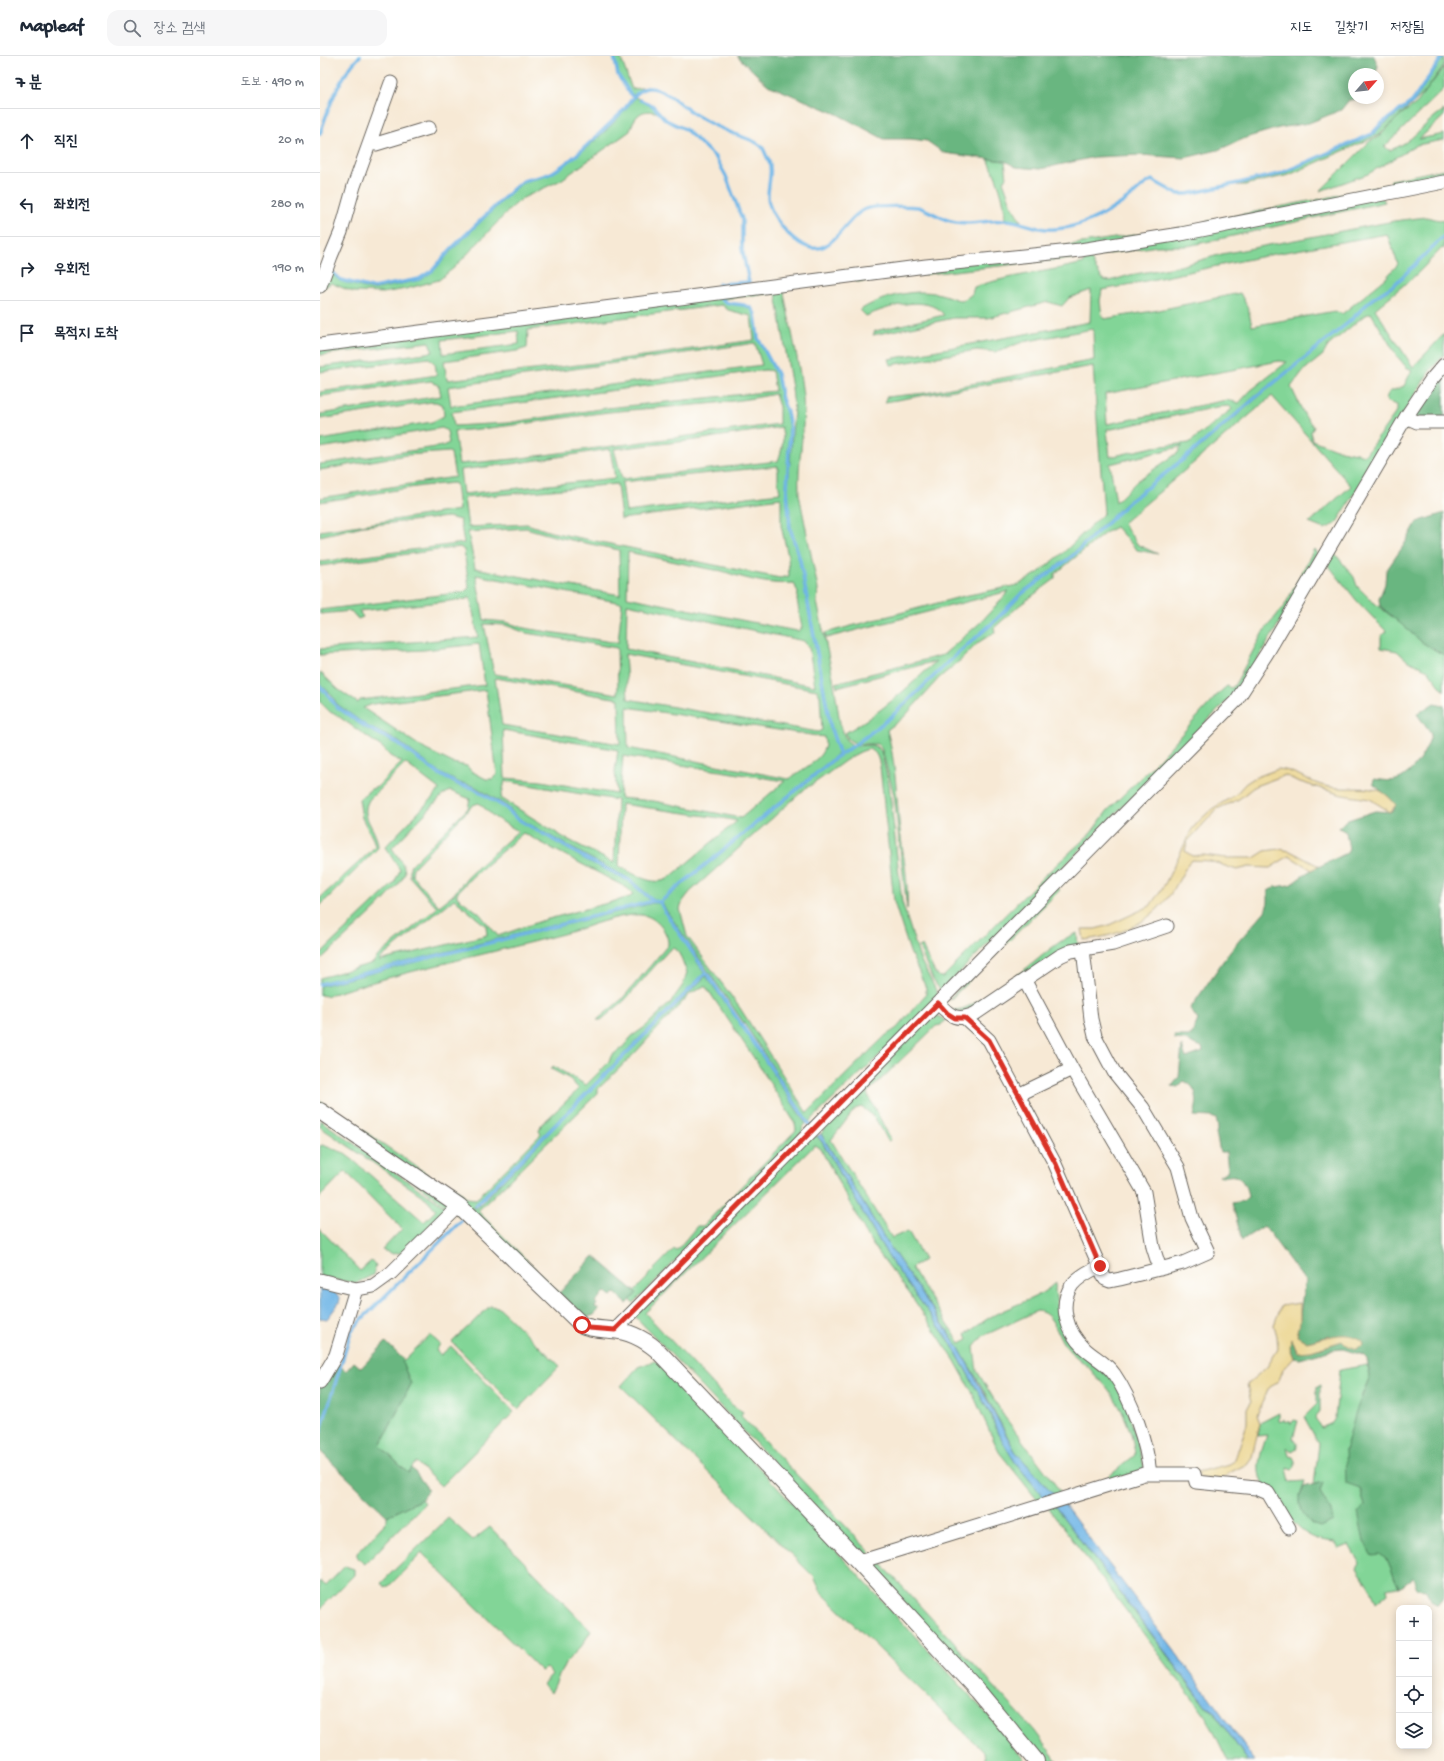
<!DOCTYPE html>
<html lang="ko">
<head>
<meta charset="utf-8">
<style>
	:root { --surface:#fff; --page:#f6f6f7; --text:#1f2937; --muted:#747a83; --line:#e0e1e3 }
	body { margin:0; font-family:"Gochi Hand","Poor Story",sans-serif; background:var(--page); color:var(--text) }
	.controls { position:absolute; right:12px; bottom:12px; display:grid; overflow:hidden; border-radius:8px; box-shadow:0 2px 10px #0003 }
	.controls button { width:36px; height:36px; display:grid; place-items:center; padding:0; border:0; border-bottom:1px solid var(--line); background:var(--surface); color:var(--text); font:20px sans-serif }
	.compass { position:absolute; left:1028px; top:12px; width:36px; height:36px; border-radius:50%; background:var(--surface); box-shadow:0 2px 10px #0003; rotate:62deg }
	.stop { position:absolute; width:12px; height:12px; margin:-9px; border:3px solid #d93025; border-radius:50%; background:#fff }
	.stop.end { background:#d93025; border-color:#fff; box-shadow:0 1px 4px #0008 }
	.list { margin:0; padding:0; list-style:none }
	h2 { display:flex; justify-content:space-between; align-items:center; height:52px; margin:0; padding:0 16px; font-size:17px }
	h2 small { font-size:13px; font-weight:400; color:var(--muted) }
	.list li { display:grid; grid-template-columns:26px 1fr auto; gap:12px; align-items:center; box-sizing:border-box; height:64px; padding:0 16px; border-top:1px solid var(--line) }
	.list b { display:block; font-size:15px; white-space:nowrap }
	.list em { font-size:13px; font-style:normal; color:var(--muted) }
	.icon { flex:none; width:22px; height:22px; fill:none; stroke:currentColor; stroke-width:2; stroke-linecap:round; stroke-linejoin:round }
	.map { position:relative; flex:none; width:1124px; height:1705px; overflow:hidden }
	header { display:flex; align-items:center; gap:24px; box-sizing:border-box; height:56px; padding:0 20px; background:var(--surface); border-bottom:1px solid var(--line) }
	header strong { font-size:19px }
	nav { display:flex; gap:22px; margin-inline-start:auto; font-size:14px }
	.search { width:280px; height:36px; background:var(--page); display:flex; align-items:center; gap:10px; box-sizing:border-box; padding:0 14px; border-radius:12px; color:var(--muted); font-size:15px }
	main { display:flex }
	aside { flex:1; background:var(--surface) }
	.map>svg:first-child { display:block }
	.green { fill:#82d597; stroke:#4f785a; fill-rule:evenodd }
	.forest { fill:#69b680; stroke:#42694e }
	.sand { fill:#eeda9e; stroke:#857b5d }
	.water { fill:#70b6e7; stroke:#466982 }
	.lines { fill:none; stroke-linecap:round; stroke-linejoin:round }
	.stream { stroke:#70b6e7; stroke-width:3.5 }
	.minor-casing { stroke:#69645d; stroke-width:15 }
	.tertiary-casing { stroke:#69645d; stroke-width:18 }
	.minor { stroke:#fff; stroke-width:13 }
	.tertiary { stroke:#fff; stroke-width:16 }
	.route { stroke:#d93025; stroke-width:5 }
</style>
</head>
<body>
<header>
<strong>Mapleaf</strong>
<div class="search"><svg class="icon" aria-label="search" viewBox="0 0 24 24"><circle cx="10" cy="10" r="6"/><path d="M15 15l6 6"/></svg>장소 검색</div>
<nav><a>지도</a><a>길찾기</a><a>저장됨</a></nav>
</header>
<main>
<aside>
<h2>7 분<small>도보 · 490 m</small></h2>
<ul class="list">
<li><svg class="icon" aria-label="ahead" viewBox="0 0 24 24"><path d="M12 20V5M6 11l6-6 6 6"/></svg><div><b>직진</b></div><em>20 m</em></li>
<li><svg class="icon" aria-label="left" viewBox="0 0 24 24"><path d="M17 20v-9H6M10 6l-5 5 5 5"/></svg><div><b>좌회전</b></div><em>280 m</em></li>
<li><svg class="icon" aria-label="right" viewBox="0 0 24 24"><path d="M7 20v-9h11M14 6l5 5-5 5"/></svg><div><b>우회전</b></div><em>190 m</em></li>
<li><svg class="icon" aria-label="arrive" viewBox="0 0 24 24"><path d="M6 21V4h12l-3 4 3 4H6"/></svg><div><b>목적지 도착</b></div></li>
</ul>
</aside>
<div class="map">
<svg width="1124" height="1705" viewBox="0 0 1124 1705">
	<rect width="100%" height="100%" fill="#fdfcf7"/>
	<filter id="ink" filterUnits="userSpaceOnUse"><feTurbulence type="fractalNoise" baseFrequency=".025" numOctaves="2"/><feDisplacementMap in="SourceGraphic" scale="8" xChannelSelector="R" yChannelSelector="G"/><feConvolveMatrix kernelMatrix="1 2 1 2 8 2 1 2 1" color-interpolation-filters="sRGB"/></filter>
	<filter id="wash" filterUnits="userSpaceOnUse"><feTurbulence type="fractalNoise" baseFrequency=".012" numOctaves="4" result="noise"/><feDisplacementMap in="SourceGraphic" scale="16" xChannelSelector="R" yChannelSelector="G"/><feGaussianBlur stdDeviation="0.9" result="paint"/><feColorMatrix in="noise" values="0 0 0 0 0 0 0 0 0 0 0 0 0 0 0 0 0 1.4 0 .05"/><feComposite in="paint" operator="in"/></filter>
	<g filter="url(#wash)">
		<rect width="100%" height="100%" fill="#f7e9d5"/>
		<path class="green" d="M294,0H300L312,33L329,31L314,39L311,38L298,19Z
			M1124,1V9L1105,36L1059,79L969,119L925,129H917L960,119L1053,79L1062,70L1093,47Z
			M1124,11V33L1064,91L1070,94C1093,87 1104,66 1124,54V60L1099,83L1124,78V84L1097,89L1048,118L1000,135L1050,85L1060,80L1078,61L1097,47Z
			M315,41L331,50L339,57C322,52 315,58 310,75L241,124L203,142L191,152L135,211L119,224L86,233L63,237L33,236L11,227L1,234L7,213L20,225L52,234L100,224L114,215L132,194L194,134C198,131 202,126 207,125C216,122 224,122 233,117C254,105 303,62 315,41Z
			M668,103L685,105L687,122L683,125L692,150L701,165L685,163C685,142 677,123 668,103Z
			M1124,113V121L994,149L996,144L1070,128L1071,124Z
			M1062,141L1065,146L868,190H837L771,201C772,210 779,216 783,224L790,225L810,219L860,210L902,198L1074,165L1106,161L1124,165V179L1074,228L1052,242L1029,265L933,342L870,398L809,444L750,500L699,538L676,564L636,598L571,661L536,688L528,683L525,677C559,658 588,632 616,605L517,631L516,627L623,599L662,565L689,535L506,582L505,577L644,540L698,529L718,517L743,497L784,457L773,310L565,346L566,341L605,337L774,304L773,273L703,286L675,296L657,294L571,309L569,303L770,266L771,234L749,242L742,250L728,246L668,262H634L553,279L555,275L624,259C607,237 567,251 546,260L540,254C558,243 578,237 599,236C607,236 620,237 627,240C639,244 641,247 652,238L654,231C690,219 727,216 764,207V202L715,206L537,226L534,222ZM1067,178L1078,208L1065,223L1022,258L1015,255L932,270L928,252L920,237L839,254L784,263L782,260L780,245L782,234L788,233L954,198ZM959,305L967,306L930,335L919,347L907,344L787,368L785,338ZM909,350L912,353L869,387L833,391L790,401L787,374L897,351ZM863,390L859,393V396L817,425L796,446L790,408Z
			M994,144L992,149L885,169L884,166Z
			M1124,181V193L1122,192L1097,218L1055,253L1093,311L1124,278V299L1109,316L1016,468L1004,473L989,467L1031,430L952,340L803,467L818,489L838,498L817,494L796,471L785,477L735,518V523L700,549L674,572L675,576L659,586L642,603L619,622L584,661L567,674C576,706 576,740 580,774C583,800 589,825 587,853L574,739L562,694L558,688H538L584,651L637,599L677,565L701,540L751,501L810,445L871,399L935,344L1030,266L1053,244L1075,230ZM1051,257L1077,300L1086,311L1092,314L1084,330L1069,336L1066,342L1068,346L1077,349V355L1045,399L1016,393L992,384L991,376L994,371L986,362L971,331L983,315L1003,299L1008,290L1045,259Z
			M463,231C469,267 479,303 483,340C486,373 477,405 479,438L498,533L497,546L513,621L520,667L526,684L533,689L520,697L512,673L480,504L471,472L468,433L474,353L472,332L456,237L401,243H400L408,248L424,250L430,253L434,258L437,282L457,318L461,343L466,356L469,372L466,433L469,473L479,504L510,673L519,697L340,845L334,844L310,823L268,801L197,761L187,750L154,730L140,727L120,717L78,685L47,670L17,648L11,638L0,628V616L19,634L38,647L40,644L165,629L159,588L104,594L0,599V593L158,581L150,541L147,543L39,555L43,561L38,563L31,555L0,558V554L144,536L149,532L144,494L140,491L0,510V506L144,487L140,464L128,461L43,470L0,480V475L139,454L136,428L133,427L102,430L0,446V442L135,421L131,397L129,396L86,399L0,414V408L123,390L129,387L127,375L122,372L0,392V384L112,366L124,360L123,349L116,346H111L0,363V358L121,340L119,330L111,325L0,340V336L117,319L115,308L109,302L0,316V311L113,296L109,286L0,299V293ZM402,249L408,254L431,260L434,284L275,307L127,324L124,305L197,295L207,292L208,274ZM198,275L199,288L123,298L122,284ZM435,287L442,309L131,350L128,331ZM445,314L452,315L455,335L287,352L187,367L134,370L132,356ZM455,338L459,351V368L194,403L139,408L134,375C186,372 237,362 289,356C344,350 400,350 455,338ZM461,371C465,382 462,394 458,405L302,423L294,393L376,384ZM290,393L295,422L143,438L140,414L191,408ZM458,410V425L460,437L306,456L302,426ZM297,428L301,463L461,442V470L468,500L469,520L460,522L429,516L231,476L207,468L148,471L144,442ZM206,472L237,481L299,494L300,539L155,512L148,476ZM308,496L394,514C403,514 409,518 418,520C435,525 456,529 474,527L478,537L477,544L482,572L478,575L466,573L307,541ZM156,519L302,547L298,587L204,572L186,566L164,564ZM307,548L484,585L489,592L495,630L306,593ZM164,568L185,569L206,577L297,592L298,638L174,618ZM305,598L497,634L500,640L502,674L498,676L308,643ZM175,622L299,643L300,688L182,669ZM166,634L177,719L172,723H166L151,715L147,710L133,707L106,694L43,652L53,648ZM307,651L504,681C511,700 482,713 469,723L308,692ZM183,674L298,694L295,715L297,738L221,725L185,722ZM303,700L465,725L421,762L334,745L300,742ZM185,725L297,744L294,807L243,781L181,742ZM301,748L407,763L417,765L349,822C333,832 313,817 299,810Z
			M994,493L997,498C970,546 945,598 911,641L621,935L613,924L599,891L602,890L615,917L620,921H623L724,820L771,777L788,754L840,702L899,637L907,630L912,632L916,627L943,576L965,549Z
			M1012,494L1034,521L1037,530L1052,545L1080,567L1103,587L1124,599V635L1108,614L1088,605L1077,595L1061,592V581L1066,575L1037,545L1005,505Z
			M0,632L9,640L15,650L45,672L76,688L119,719L139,730L153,733L185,752L196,763L266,804L308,825L331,845L0,927V922L53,907L57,901L117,852L90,821V810L148,752L150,743L130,735L123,739L72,792C76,799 84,807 85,816C85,830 14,891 0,904V898L74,827L80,814L65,791L117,737L119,733L85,707L49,744C38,762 59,774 58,792L0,850V842L51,795L55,790L53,783L42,762L39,743L51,733L57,731L82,706L70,700L63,692L18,660L10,656L0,646ZM159,747L174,761L198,775L148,820L133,839L119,850L92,819L93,812L153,749ZM203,777L307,832L313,838L310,841L221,865L178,880L159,857L137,841V837L152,821ZM134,843L166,870L167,879L59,905L61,902Z
			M551,689L557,691L561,695L569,728L582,846L600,903L620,942L489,1066L428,973L346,854L342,846L517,702L535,690ZM548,693C557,695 558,702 560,710L574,846L590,896L606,932V938L577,972L565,980L487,1057L420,952L367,880L360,853L363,845L370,836L486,732C507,721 527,699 548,693Z
			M737,831L740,834L629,945L630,942Z
			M333,847H340L384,917L153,1150V1152H157L261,1044L386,920L425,975L486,1068L483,1071L482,1076L314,1247L310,1244L317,1237L314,1235L327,1222L329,1218L354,1193L357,1194L377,1170H383L476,1074L475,1067L438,1008L386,931H382L370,938L314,998L278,1033V1037L158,1155L264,1262L216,1220L0,1052V1045L126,1131L133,1129L147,1142L156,1143L221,1078L219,1075L221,1069L259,1033L250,1023L231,1013L233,1010L266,1029L289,1006L291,1000L302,992L312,980L325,971L350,947L363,929L367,916C362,907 362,897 353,892L349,894L304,945L281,964H277L302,943L348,889C349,876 335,860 322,859C299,857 266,872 243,878C164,899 84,915 6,940L0,939V930Z
			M757,877L758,892L644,957L632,954L642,953L651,949C670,937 690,925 708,911C724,899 738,884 757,877Z
			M611,959H616L625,964L621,969L616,970L547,1037L571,1084L568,1085C561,1072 555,1058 541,1051L535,1053L511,1084L572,1182L588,1175L604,1204L591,1212L640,1287L648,1283L646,1278L650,1275C658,1270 667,1262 676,1258C697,1247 719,1243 736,1226L735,1234L739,1262L749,1279L791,1319L807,1351L825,1414L782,1426L815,1399C813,1375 799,1344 783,1327C781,1324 777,1324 776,1321C774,1319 773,1316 771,1314C763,1305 753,1300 746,1291C736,1279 735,1257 717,1255L663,1280L654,1291L657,1315L684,1360L743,1439L736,1441L695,1395L659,1326L626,1272L570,1191L501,1078L504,1073L502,1069Z
			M0,1064L125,1151V1155L84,1196L73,1198L62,1194L82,1173L25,1115L0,1141V1090L2,1089L22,1096L33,1104L104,1166L116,1154L107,1143L0,1071Z
			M489,1080H497L502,1086L571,1205L629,1284L671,1359L678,1378L695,1406L726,1444L719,1446L679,1396L651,1334L635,1305L592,1241L552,1188L500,1092L495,1089L325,1257L412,1349L423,1356L421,1360L551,1497L542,1500L313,1258Z
			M0,1173L40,1215L51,1205L56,1209L53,1219L36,1227L0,1221Z
			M170,1250L178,1251L240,1310L198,1353L132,1286Z
			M110,1279L120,1288L116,1295L121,1299L131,1290L194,1356L121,1430L96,1406L88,1417L60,1390L91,1328L82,1306Z
			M334,1305L343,1308L666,1657L705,1705H665L664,1696L501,1536L494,1521L301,1330L318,1311Z
			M1047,1309L1050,1320L1042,1339L1025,1395L1040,1432L1060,1498L1068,1505L1079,1532H1067L1068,1537L1056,1547L1051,1534L1037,1512L1040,1508L1029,1489L1019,1493L1015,1486C983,1484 974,1468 956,1444C950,1437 943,1429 940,1421C936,1408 943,1391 947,1379L938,1380L940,1367L959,1357V1365L964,1363L965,1366L969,1364L971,1368L974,1364L978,1365L973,1382L977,1387V1392L972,1395L967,1392L969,1400L973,1401L975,1405V1411L972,1413L967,1411L970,1426L985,1425L980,1440L1011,1455L1000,1436L1002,1427L994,1429L999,1388L984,1361L997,1348V1330L1000,1329V1355L995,1363L1001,1372L1012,1367L1015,1362L1020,1314Z
			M102,1443L105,1447L45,1508L37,1502V1497L67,1465V1460Z
			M734,1449L886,1651L892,1654L928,1705H908L887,1662L728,1451Z
			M128,1462L153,1484L170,1471L271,1575L261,1591L245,1607L231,1637L223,1628L232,1618L226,1612L221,1615L102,1497L70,1529L66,1532L61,1527Z
			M558,1504L714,1674L737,1705H722L552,1510Z
			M25,1510L34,1513V1519L0,1553V1525L6,1530Z"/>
		<path class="forest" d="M417,0H1054L1058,10L1055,18H1034V42L1039,43L1029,44L1021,54L989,67L959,72L928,81L898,94L864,102L821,99L775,101L720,113L696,111L685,105L624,97L607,85L591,83H564L517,58L448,29Z
			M1124,315V362H1093L1102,343Z
			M1124,457V599L1103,587L1060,550L1059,543L1065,528L1066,515L1084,489L1097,466Z
			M1114,647L1124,649V1541L1118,1549L1111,1545L1106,1534L1097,1533L1093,1521L1079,1532L1068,1505L1060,1498L1053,1499L1044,1486L1038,1456L1045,1450L1040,1432L1026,1427L1025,1395L1036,1355L1050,1320L1047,1303L1043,1299L1023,1293L1012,1294L980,1303L974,1302L970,1292L971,1281L975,1292L991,1295L1022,1285L1043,1289L1009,1280L987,1286L977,1280C981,1261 981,1243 985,1225L944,1170L922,1184L912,1147L923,1145L928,1141C927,1131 921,1117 908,1120C904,1120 903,1122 899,1120L908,1115L906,1096H900L896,1077L898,1071L896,1063L892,1061L874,1060C878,1045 879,1032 864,1025L858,1031L852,1030L859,1021L862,990L866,1002L883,996L882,991L865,984L855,983L854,980H871L878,964L870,953L910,895L945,855L948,847V835L955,831L970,829L988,816L1027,797L1029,793L1026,776L1019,772L1025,765L1055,755L1070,756L1075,753L1072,744L1053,728L1054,723C1062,724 1071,726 1079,723C1094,716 1108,693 1111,678L1097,658Z
			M274,1200L317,1237L307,1248L295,1237L292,1240L285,1236L275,1246L277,1248L275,1251L279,1254L274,1259L265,1262L239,1237Z
			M66,1286L84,1304L82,1306L91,1328L60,1390L88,1417L92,1412L108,1433L102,1443L67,1460L0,1395V1327L16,1307L26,1315L34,1306L41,1312Z
			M1003,1426L1000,1436L1011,1455L1013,1465L1000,1471L991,1468L983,1458L980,1448V1440L984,1431Z"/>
		<path class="sand" d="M958,713C974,714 986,724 1001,729C1020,735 1039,730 1057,734C1064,735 1072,744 1076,749L1070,756L1050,743L1022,739L977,725L965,719L935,730L919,743L897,753L867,786L865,795L872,800L883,799L906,802H934L945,795L959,793L970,795L999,810L992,814L969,800L950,812L929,811L917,814L890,805L871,804C864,813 860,823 854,833C831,867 803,879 764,884L762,873H775L787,870L830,850L845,828L872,773L881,763L892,753L915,739L925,728L934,722Z
			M980,1247V1266L977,1280L987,1286C1004,1283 1026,1272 1042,1285L1043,1289L1037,1293L1026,1289L1022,1285L991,1295L978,1296L971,1282L970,1292L974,1302L963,1314L959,1324L948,1333L937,1359L940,1367L932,1401L927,1408L911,1416L900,1424L881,1422L877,1416L910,1408L915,1403L927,1368V1352L931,1347L927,1328L947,1311L958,1293L957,1280L954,1269L961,1250Z"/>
		<path class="water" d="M501,1078L570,1191L639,1292L695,1395L736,1441L726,1444L695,1406L678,1378L671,1359L629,1284L571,1205L502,1086L497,1080Z
			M0,1231L14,1235L20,1242L19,1247L7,1263L0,1262Z
			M742,1446L890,1642L935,1705H928L893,1655L887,1651L734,1449Z"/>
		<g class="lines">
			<path class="stream" d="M294,0L298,19L311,39
				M320,44L332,49L346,64L365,73L396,102L406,120L422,163V193L429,226L399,228
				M0,78C9,50 19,21 40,0
				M9,213L21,224L52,232L99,223L113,214L131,193L193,133C197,130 201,125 206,124C216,121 224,121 233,116C258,101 278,78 300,58C308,51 315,33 328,32C340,31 355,43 363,50C376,60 390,68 405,74C414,79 434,83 441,90C444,92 445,98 447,101C454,114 448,126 448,140C448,156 465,177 478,186C513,210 523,158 549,152C557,150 590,150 598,151C609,154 619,162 631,165C650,170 667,164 687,164C700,165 712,172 726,173C755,175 788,158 810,141C819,134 820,130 832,124L857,138H868L959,118L1052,78L1061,68L1092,46L1123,0
				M401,243L408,247L424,249L431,252L435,258L438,282L457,318L462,343L467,356L470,372L467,433L470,472L480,504L511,673L520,699
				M0,630L9,640L16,650L46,671L77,687L119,718L140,729L153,732L186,752L196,762L267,803L309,824L333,845
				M340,846L345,856L491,1071
				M0,928L165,888L333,845L340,846L515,702L536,688L571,661L637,598L676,564L700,539L751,501L810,445L870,398L934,343L1029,266L1052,243L1074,229L1124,180
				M155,1150L386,917
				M0,1377L31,1276L41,1264L143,1163"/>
		</g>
	</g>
	<g filter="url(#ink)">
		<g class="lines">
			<defs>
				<path id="minor" d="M50,86L56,88L109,72
					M0,230L11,200L21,176L34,130L71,27
					M0,289L606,210L760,194L861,178L1124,126
					M1086,361L1097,366H1124
					M705,925L752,1013L824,1136L833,1191L840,1213
					M618,947C631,961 637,966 656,957L740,900L751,895L793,888L847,870
					M645,962L669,984L735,1108L785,1223L790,1225L800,1223L863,1207L888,1196L872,1162L858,1111L823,1052L794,1016L775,980L771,963L763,893
					M698,1039L752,1013
					M780,1210C770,1215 759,1220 752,1229C738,1249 747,1276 764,1292C773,1301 787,1307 794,1318C812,1344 827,1387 830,1418
					M0,1224L36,1233L53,1230L71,1217L139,1150
					M295,1274L916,645L947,597L1086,361L1111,324L1124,309
					M0,1326L16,1299L36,1233
					M539,1506L824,1418H874L876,1426L936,1432L948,1437L969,1472"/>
				<path id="tertiary" d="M0,1055L139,1150L262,1269C271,1273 281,1273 291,1274C309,1275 323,1282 337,1294L539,1506L658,1635L716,1705"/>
			</defs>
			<use href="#minor" class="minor-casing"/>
			<use href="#tertiary" class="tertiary-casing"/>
			<use href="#minor" class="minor"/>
			<use href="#tertiary" class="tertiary"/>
		</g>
	</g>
	<g class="lines" filter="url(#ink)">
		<path class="route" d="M262,1269L269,1272L295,1274L618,947L627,957L635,962H645L669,984L736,1108L780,1210"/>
	</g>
</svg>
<div class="controls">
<button>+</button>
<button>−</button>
<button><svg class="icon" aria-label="locate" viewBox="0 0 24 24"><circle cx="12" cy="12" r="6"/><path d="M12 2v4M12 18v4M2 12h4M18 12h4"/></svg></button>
<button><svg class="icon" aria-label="layers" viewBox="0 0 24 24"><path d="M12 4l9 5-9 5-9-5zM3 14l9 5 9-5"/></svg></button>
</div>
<svg class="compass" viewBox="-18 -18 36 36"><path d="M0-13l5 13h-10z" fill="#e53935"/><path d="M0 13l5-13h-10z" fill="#747a83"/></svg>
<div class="stop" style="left:262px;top:1269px"></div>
<div class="stop end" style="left:780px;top:1210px"></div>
</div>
</main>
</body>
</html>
